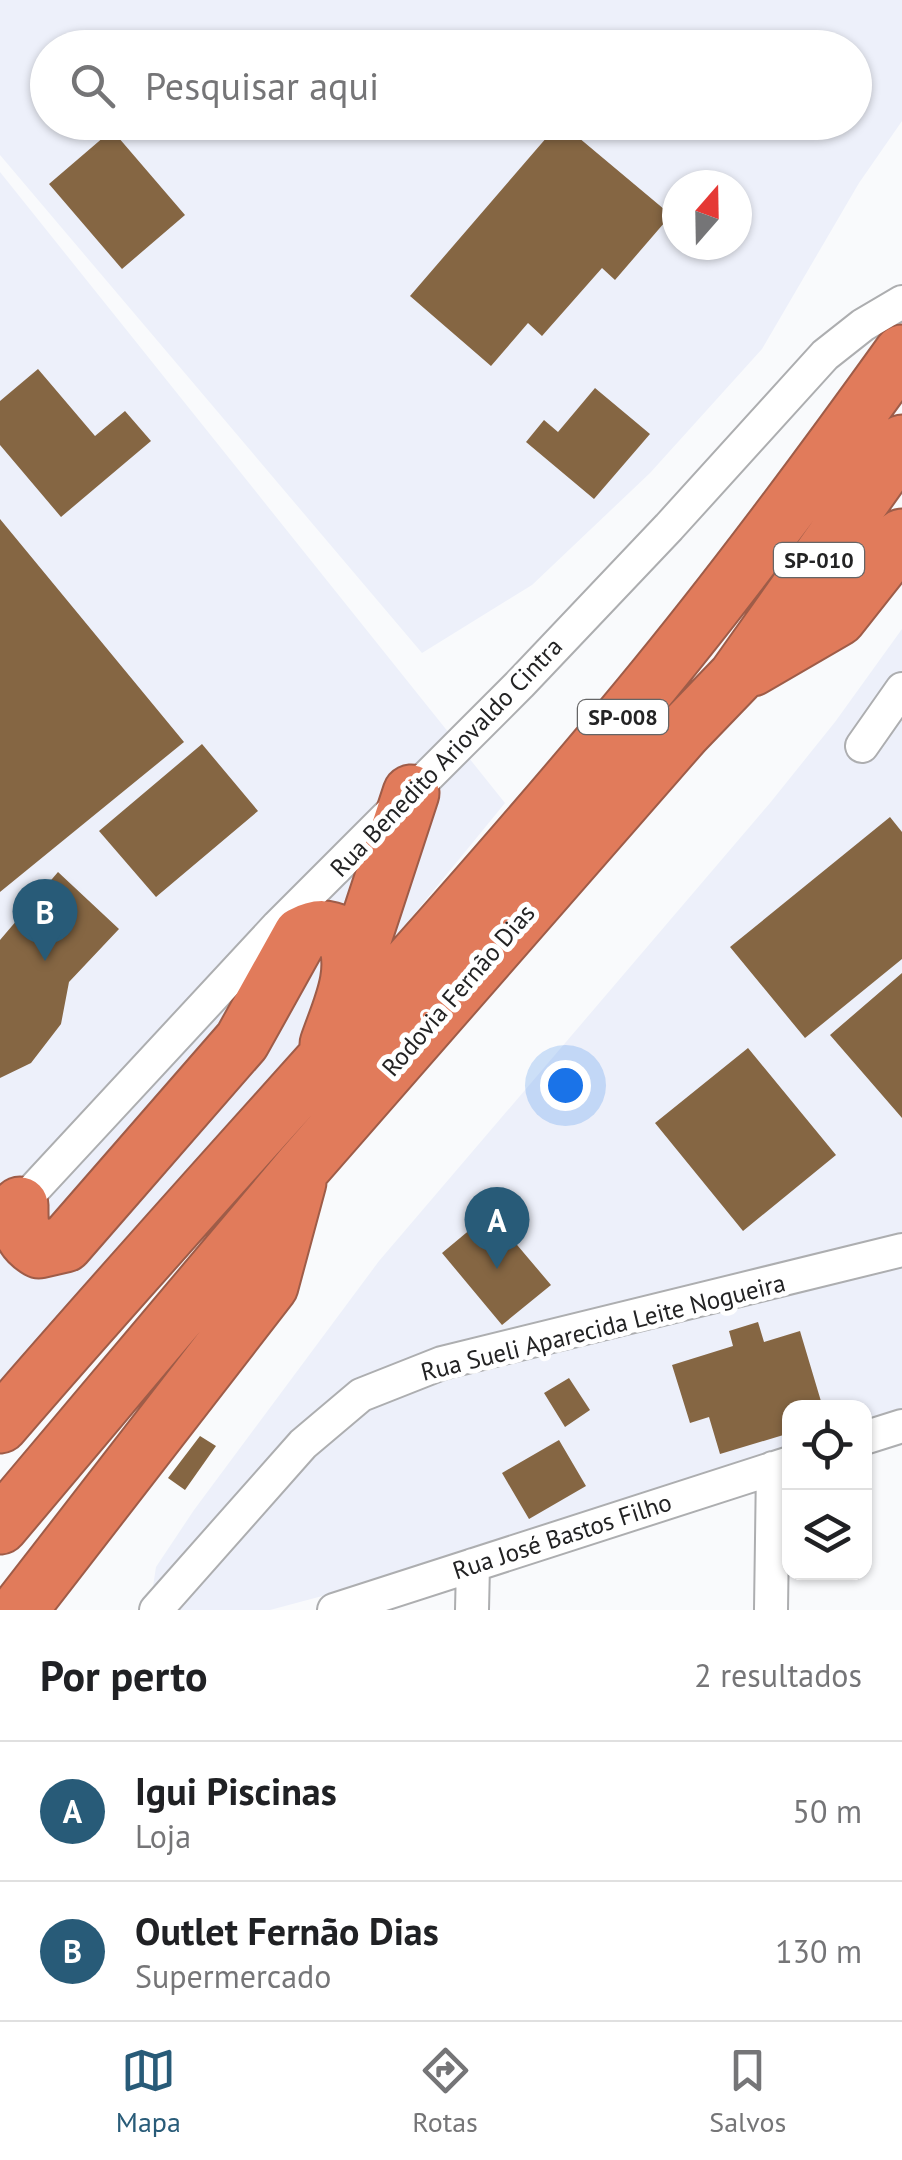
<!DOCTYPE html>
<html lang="pt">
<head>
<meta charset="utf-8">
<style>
	:root { --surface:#fff; --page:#f2f2f2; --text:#202124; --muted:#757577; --line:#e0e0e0; --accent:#285b78 }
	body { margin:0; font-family:"PT Sans",sans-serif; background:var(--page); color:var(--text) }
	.controls { position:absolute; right:30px; bottom:30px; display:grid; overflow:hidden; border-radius:20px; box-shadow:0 2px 8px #0004 }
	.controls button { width:90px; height:90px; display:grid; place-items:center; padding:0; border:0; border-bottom:2px solid var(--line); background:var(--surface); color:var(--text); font:50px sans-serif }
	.compass { position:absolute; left:662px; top:170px; width:90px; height:90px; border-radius:50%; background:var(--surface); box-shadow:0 2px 8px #0004; rotate:20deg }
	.you { position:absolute; left:565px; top:1085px; width:35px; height:35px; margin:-25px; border:8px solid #fff; border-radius:50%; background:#1a73e8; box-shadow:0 0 0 15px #1a73e833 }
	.badge { display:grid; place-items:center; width:65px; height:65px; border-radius:50%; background:var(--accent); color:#fff; font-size:32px; font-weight:700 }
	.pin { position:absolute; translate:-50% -82px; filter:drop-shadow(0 2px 5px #0008) }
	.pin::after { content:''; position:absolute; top:52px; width:35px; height:30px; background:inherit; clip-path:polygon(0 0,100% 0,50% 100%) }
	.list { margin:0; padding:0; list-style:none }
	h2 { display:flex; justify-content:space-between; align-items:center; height:130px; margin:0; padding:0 40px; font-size:42px }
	h2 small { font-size:32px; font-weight:400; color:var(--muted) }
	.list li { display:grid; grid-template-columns:65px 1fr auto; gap:30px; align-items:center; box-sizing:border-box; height:140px; padding:0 40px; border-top:2px solid var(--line) }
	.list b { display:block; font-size:38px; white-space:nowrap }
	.list p { margin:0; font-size:32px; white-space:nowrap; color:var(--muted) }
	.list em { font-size:32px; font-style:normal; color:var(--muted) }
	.icon { flex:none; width:55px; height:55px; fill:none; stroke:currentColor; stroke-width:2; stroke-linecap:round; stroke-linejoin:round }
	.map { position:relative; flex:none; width:902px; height:1610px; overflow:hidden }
	.search { position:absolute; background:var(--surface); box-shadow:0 2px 8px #0004; left:30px; right:30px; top:30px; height:110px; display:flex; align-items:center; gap:25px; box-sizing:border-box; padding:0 35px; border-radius:55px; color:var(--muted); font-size:38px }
	.sheet { height:410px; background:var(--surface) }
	nav { display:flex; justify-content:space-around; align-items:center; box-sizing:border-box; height:140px; border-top:2px solid var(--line); background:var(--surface); font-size:28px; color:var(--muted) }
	nav a { display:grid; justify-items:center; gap:5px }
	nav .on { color:var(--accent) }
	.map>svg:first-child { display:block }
	.built { fill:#edf0fa; fill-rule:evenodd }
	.building { fill:#856643 }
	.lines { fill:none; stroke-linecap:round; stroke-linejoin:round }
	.minor-casing { stroke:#adaeb0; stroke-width:36 }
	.motorway-casing { stroke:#9e5c48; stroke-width:59 }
	.minor { stroke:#fff; stroke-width:32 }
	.motorway { stroke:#e17b5b; stroke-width:55 }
	.labels { text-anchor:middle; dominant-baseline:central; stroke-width:10; stroke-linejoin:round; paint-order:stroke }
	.shield { fill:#fff; stroke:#656566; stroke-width:2.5 }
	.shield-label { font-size:22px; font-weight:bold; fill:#232324 }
	.street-label { font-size:25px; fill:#232324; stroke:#fff }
</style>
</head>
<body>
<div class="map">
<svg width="902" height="1610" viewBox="0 0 902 1610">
	<rect width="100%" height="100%" fill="#f9fafc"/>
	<path class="built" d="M0,0H902V121L859,183L762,349L650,473L532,585L422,653L0,155ZM48,48H854V122H48ZM677,185H737V245H677Z
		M0,172L505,803L326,1022L0,1406Z
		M902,629V1418L865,1431L864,1408H790L789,1455L483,1553L270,1610H164L152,1593L156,1567L194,1510L379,1261L770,803L835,722Z"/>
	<path class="building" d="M560,122L671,215L615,280L602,268L542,336L528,323L491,366L410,296Z
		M112,130L185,215L122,269L49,184Z
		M38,369L95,436L125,411L151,441L61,517L0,445V401Z
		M595,388L650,434L594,499L526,442L544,420L558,432Z
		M0,519L184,742L0,892Z
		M202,744L258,811L156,897L99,831Z
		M890,817L902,832V959L805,1038L730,947Z
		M58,872L119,929L69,982L61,1024L31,1063L0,1078V940Z
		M902,973V1118L830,1035Z
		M748,1048L836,1155L743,1231L655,1123Z
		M490,1213L551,1285L502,1325L442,1253Z
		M758,1322L764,1342L800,1331L823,1408H790V1433L720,1454L709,1417L690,1423L672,1365L733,1346L729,1331Z
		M569,1378L590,1410L565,1427L544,1393Z
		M200,1436L216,1446L185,1490L168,1478Z
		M559,1440L586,1486L529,1519L502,1473Z"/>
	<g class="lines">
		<defs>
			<path id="minor" d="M862,746L902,689
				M9,1216L278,926L520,684L669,527L825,355L863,325L902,302
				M864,1438L902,1426
				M156,1610L303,1444L361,1395L442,1363L902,1250
				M334,1610L790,1463
				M472,1610L473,1565
				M771,1610L773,1468"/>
			<path id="motorway" d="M752,668L838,618L902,537
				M350,979L411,793
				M20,1205C20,1226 19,1238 39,1250L65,1244L242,1041L301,935C318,926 327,927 344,935C360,971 340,1009 328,1044
				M0,1425C211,1180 434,946 640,697C732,586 818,470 902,353
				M0,1526L301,1169L683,732L736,677L902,443
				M19,1610L270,1286L298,1182"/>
		</defs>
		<use href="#minor" class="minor-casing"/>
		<use href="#motorway" class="motorway-casing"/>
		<use href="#minor" class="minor"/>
		<use href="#motorway" class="motorway"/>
	</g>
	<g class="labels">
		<g class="shield">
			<rect x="774" y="543" width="90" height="34" rx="8"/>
			<rect x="578" y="700" width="90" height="34" rx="8"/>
		</g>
		<g class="shield-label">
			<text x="819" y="560">SP-010</text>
			<text x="623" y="717">SP-008</text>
		</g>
		<g class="street-label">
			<text transform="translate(446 757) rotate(-46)">Rua Benedito Ariovaldo Cintra</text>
			<text transform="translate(458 990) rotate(-49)">Rodovia Fernão Dias</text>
			<text transform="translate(603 1327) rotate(-14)">Rua Sueli Aparecida Leite Nogueira</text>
			<text transform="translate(562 1536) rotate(-18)">Rua José Bastos Filho</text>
		</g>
	</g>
</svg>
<div class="controls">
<button><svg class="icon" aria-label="locate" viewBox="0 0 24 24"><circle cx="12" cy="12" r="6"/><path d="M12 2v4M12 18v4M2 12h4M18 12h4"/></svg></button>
<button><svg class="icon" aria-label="layers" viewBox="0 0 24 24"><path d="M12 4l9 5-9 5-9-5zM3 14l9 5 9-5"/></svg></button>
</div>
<svg class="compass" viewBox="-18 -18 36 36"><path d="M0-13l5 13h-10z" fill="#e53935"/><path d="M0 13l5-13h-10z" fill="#757577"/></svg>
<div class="you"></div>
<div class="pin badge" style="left:497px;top:1269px">A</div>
<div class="pin badge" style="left:45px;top:961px">B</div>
<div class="search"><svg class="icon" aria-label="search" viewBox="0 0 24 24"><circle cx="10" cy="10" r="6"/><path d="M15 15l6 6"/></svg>Pesquisar aqui</div>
</div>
<section class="sheet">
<h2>Por perto<small>2 resultados</small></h2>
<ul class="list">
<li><span class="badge">A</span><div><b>Igui Piscinas</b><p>Loja</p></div><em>50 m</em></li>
<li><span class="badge">B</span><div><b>Outlet Fernão Dias</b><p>Supermercado</p></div><em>130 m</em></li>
</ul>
</section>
<nav>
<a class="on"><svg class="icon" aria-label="map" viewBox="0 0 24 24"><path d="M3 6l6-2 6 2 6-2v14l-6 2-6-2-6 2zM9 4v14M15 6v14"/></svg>Mapa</a>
<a><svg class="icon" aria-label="directions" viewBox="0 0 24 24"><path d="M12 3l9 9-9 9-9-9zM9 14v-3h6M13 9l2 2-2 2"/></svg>Rotas</a>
<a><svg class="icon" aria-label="saved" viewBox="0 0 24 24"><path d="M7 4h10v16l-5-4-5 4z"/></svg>Salvos</a>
</nav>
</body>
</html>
